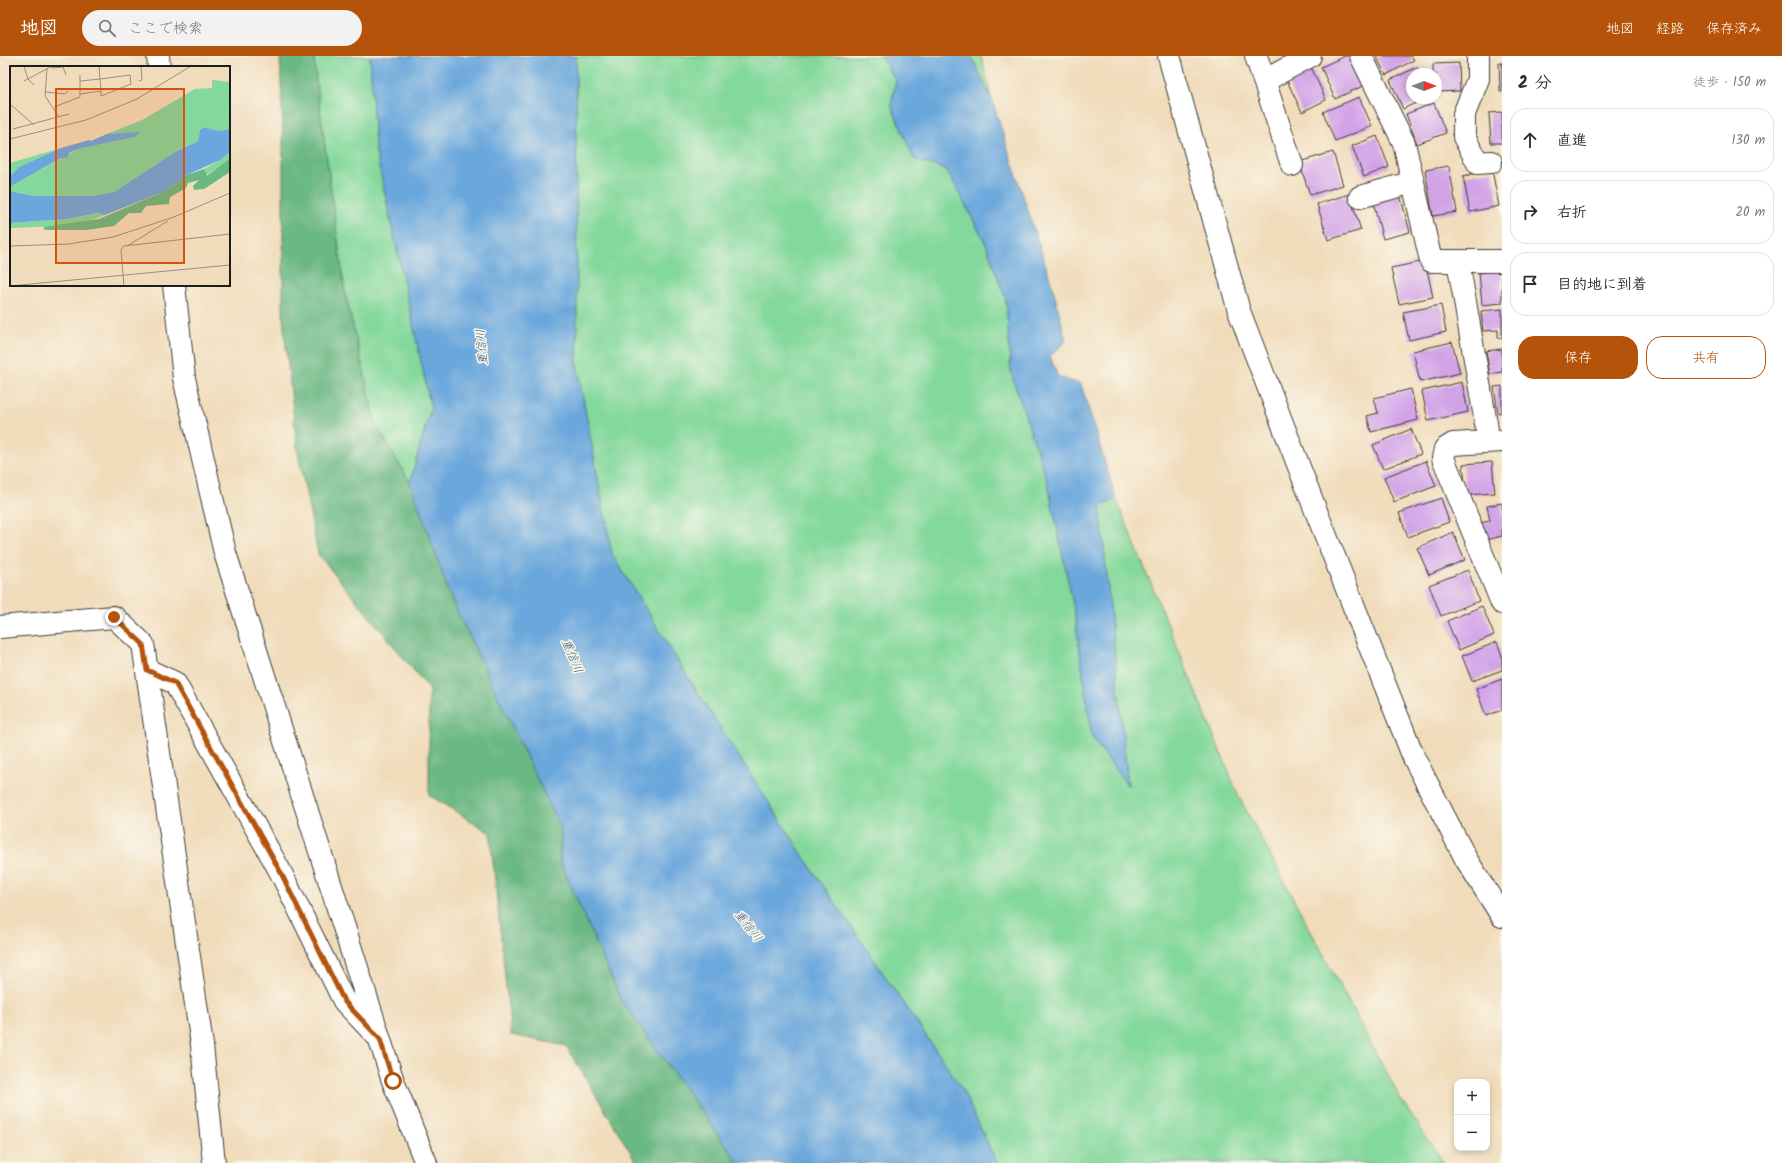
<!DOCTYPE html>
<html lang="ja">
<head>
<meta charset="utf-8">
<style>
	:root { --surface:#fff; --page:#f2f2f3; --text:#2b2b33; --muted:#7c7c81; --line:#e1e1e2; --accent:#b45309 }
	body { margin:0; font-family:Kalam,"Klee One",sans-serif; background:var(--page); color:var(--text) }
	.controls { position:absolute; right:12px; bottom:12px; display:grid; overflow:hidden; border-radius:8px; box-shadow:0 2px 6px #0003 }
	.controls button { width:36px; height:36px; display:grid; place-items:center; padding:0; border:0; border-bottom:1px solid var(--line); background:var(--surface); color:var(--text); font:20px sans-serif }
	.compass { position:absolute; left:1406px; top:12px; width:36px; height:36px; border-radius:50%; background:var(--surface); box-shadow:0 2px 6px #0003; rotate:90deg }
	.stop { position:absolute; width:12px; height:12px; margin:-9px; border:3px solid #b45309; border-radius:50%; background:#fff }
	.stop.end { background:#b45309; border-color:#fff; box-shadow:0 1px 4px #0008 }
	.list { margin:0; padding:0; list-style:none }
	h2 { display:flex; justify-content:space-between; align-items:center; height:52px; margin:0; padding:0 16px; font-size:17px }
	h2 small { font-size:13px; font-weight:400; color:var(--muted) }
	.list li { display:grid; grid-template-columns:26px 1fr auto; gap:12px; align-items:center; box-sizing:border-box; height:64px; margin:0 8px 8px; padding:0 8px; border:1px solid var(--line); border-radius:16px }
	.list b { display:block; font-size:15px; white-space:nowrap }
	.list em { font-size:13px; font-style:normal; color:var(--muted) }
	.actions { display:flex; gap:8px; padding:12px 16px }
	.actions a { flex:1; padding:9px 0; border:1px solid var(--accent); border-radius:16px; text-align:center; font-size:14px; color:var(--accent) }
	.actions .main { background:var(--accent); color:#fff }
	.icon { flex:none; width:22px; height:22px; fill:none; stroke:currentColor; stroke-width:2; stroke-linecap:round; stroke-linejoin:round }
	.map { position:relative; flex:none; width:1502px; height:1107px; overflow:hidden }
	header { display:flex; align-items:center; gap:24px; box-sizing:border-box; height:56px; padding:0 20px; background:var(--accent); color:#fff }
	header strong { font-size:19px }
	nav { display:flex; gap:22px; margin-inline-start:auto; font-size:14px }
	.search { width:280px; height:36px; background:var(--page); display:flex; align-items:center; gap:10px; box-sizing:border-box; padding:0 14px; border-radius:22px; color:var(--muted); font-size:15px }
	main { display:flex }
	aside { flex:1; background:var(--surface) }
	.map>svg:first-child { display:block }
	.green { fill:#83d89b; stroke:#507a5c }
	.forest { fill:#6ab883; stroke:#436a50 }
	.water { fill:#6ba7dc; stroke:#44627c }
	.building { fill:#d2a2e7 }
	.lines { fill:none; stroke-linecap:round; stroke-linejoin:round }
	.minor-casing { stroke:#3c3934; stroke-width:24 }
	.minor { stroke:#fff; stroke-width:22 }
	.route { stroke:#b45309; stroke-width:5 }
	.labels { text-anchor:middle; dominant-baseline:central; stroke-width:3; stroke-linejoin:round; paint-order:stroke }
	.water-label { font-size:12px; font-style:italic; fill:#405b72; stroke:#fbf7ec }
	.inset-road { fill:none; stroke:#9b8f7b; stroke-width:1 }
	.view { fill:#d4530e; fill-opacity:0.15; stroke:#d4530e; stroke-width:2 }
	.inset-edge { fill:none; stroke:#1c1c1c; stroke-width:2 }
</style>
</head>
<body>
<header>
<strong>地図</strong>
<div class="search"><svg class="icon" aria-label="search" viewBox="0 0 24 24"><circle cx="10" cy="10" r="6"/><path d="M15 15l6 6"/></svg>ここで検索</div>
<nav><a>地図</a><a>経路</a><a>保存済み</a></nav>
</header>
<main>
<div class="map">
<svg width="1502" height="1107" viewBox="0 0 1502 1107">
	<rect width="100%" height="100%" fill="#fbf7ec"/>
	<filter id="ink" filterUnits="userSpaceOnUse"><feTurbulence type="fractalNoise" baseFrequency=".025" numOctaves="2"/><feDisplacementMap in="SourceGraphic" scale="8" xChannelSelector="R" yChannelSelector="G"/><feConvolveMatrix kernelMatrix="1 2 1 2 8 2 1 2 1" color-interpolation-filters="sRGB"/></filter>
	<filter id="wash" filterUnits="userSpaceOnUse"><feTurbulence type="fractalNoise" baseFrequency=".012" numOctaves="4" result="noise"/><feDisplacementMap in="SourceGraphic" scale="16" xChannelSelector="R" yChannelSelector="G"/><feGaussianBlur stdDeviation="0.9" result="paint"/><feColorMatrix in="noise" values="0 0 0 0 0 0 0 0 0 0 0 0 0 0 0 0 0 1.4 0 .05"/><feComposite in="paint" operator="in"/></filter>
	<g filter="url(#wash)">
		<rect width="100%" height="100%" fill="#f0dcba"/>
		<path class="green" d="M314,0H370L375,91L431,352L410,426L377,371L345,237L316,24Z
			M576,0H881L896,25L891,49L914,103L947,114L986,188L1006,244L1011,317L1047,424L1074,553L1092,681L1128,729L1100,451L1116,443L1239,741L1400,1042L1444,1107H997L961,1031L813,815L699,639L612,498L577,310Z
			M971,0H981L992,44Z"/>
		<path class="forest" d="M280,0H314L316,24L345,237L377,371L410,426L451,542L561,773L560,805L622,945L739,1107H637L566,990L511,979L490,777L429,739V633L318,498L297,392L283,263V80Z"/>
		<path class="water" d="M370,0H576L577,310L612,498L699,639L813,815L961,1031L997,1107H739L622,945L560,805L561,773L451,542L410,426L431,352L375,91Z
			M881,0H971L992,44L1053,232L1066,285L1050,300L1058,321L1081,328L1116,443L1100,451L1128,730L1092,681L1074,553L1047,424L1011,317L1006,244L986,188L947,114L914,103L891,49L896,25Z"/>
		<g id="blocks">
			<path class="building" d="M1345,0H1351L1365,29L1335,43L1321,11Z
				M1376,0H1411L1414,4L1386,19Z
				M1459,7L1460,35L1436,36V18H1433V8Z
				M1499,7H1502V36H1500Z
				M1311,11L1326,44L1302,56L1286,23Z
				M1417,11L1420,18H1412V42H1426L1403,53L1390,24Z
				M1359,41L1372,70L1335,85L1323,56Z
				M1434,47L1446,77L1417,88L1406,58Z
				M1502,56V87H1491L1489,57Z
				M1377,80L1389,111L1364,121L1352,90Z
				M1333,96L1343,129L1310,139L1299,106Z
				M1449,110L1457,156L1433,160L1425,114Z
				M1492,114L1499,150L1470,156L1463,120Z
				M1349,138L1361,174L1328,184L1317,148Z
				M1400,139L1410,176L1383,183L1373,146Z
				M1425,205L1433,241L1399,248L1391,212Z
				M1502,215V247L1482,249L1479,217Z
				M1441,249L1446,276L1409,284L1403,256Z
				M1502,253V282H1498V274L1483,275L1481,255Z
				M1452,286L1460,317L1420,326L1413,295Z
				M1502,293V316L1490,318L1486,295Z
				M1462,326L1468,356L1428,365L1422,335Z
				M1502,330V356L1498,357L1494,331Z
				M1411,333L1418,364L1371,376L1367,360L1378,357L1374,342Z
				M1411,373L1421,398L1383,413L1373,389Z
				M1426,405L1436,430L1394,446L1384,421Z
				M1492,406L1495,437L1466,439L1463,408Z
				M1441,442L1449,466L1408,481L1399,457Z
				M1502,447V480L1482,485L1479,467L1490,465L1487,450Z
				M1453,476L1465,504L1429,519L1417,492Z
				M1468,514L1479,545L1441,560L1429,529Z
				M1482,550L1494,579L1459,594L1447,565Z
				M1497,586L1502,600V614L1472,625L1462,600Z
				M1502,623V654L1486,660L1476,633Z"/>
		</g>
	</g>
	<g filter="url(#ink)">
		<use href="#blocks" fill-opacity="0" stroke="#3c3934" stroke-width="1"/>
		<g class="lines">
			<defs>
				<path id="minor" d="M158,0L159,11
					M1169,0L1239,255L1316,455L1414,702L1466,803L1502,860
					M1256,0L1292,109
					M1361,0L1404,87L1431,205H1502
					M1478,0V23L1464,58V81L1478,107L1491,106
					M1264,25L1310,0
					M1360,141L1413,126
					M1458,205L1489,385
					M174,229L184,322L225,497L393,1025L426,1107
					M1502,385L1453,388L1445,393L1443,402L1502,547
					M0,571L114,561L143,588L202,989L214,1107
					M147,614L175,627L280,815L344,945L376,979"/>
			</defs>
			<use href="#minor" class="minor-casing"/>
			<use href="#minor" class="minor"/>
		</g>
	</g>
	<g class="lines" filter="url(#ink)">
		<path class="route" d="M114,561L143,588L147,614L175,627L280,815L344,945L380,983L393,1025"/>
	</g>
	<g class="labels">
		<g class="water-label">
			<text transform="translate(482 291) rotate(-95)">重信川</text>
			<text transform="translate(572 600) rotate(67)">重信川</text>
			<text transform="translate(748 870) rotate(52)">重信川</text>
		</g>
	</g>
	<g transform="translate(10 10)">
		<rect width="220" height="220" fill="#f0dcba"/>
		<path d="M202,14L220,16V63L208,65L193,61L190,64L188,75L165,86L104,126L82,130H23L0,125V121L68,83L125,71L97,68L132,54L185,23L202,22ZM51,82L9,101L0,110V97ZM220,86V92L196,110L194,103L210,94ZM87,147L95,149L73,157L49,160L0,162V157L57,153Z" fill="#83d89b"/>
		<path d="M220,92V106L194,123L184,124L183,120L189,114L178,117L176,122L160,131L159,138L136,140L131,147H119L104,160L76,164H35L33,161L89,153L155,125L177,109L194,103L197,110Z" fill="#6ab883"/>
		<path d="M194,61L208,65L220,63V86L210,94L177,109L155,125L95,149L87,147L57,153L0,157V125L23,130H82L104,126L165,86L188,75L190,64ZM130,66L125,71L68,83L59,87L58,91L49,93L0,121V110L9,101L51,82L79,74L81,75L97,68Z" fill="#6ba7dc"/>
		<path class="inset-road" d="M14,0L18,13L24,19M41,2L53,1L56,9M37,3L35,30L49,51M14,15L42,0M70,15L90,13L120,9L121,18L91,30V25L90,13L89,0M129,15L132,14L131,0M35,26L55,28L58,25M70,28L91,25M0,38L24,59M44,41L70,31V9M3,63L59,48M0,73L76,54L127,33L181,0M0,180L59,178L103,171L164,151L220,127M117,180L158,155M0,220L220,199M114,220L111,184L114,180L220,168"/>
		<path class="view" d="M46,23H174V197H46Z"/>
		<rect width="220" height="220" class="inset-edge"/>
	</g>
</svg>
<div class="controls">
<button>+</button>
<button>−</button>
</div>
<svg class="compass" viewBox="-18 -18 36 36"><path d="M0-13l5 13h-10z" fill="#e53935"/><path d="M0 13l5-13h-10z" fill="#7c7c81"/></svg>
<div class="stop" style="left:393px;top:1025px"></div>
<div class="stop end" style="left:114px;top:561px"></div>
</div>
<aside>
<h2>2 分<small>徒歩 · 150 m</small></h2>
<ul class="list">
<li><svg class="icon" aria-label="ahead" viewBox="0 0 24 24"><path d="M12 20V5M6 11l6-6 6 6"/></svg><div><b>直進</b></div><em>130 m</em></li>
<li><svg class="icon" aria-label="right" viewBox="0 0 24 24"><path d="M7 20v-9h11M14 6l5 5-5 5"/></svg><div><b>右折</b></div><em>20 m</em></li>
<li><svg class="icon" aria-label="arrive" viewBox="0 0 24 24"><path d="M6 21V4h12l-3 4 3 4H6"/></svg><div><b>目的地に到着</b></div></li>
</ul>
<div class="actions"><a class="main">保存</a><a>共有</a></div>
</aside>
</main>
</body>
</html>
